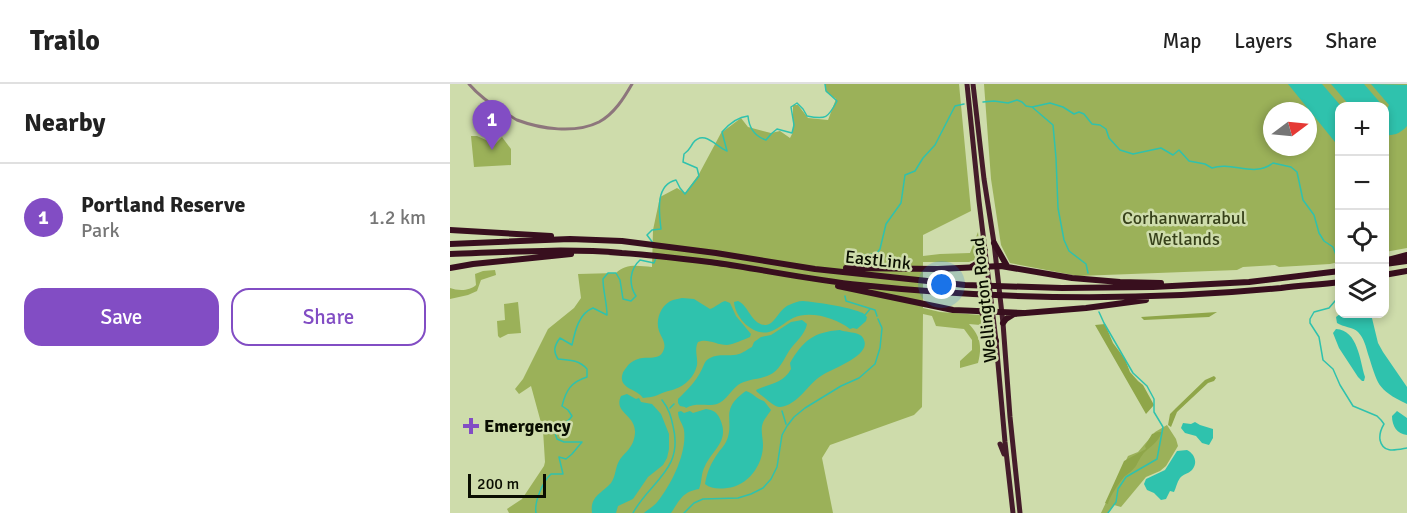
<!DOCTYPE html>
<html lang="en">
<head>
<meta charset="utf-8">
<style>
	:root { --surface:#fff; --page:#f6f6f6; --text:#222; --muted:#767676; --line:#e0e0e0; --accent:#824dc4 }
	body { margin:0; font-family:Signika,sans-serif; background:var(--page); color:var(--text) }
	.controls { position:absolute; right:18px; top:18px; display:grid; overflow:hidden; border-radius:12px; box-shadow:0 3px 9px #0003 }
	.controls button { width:54px; height:54px; display:grid; place-items:center; padding:0; border:0; border-bottom:2px solid var(--line); background:var(--surface); color:var(--text); font:30px sans-serif }
	.compass { position:absolute; left:813px; top:18px; width:54px; height:54px; border-radius:50%; background:var(--surface); box-shadow:0 3px 9px #0003; rotate:74deg }
	.scale { position:absolute; left:18px; bottom:15px; width:78px; box-sizing:border-box; padding-left:6px; border:3px solid #0a0e01; border-top:0; font-size:16px; line-height:21px; white-space:nowrap; color:#0a0e01; -webkit-text-stroke:4px #cedcab; paint-order:stroke }
	.you { position:absolute; left:492px; top:201px; width:21px; height:21px; margin:-15px; border:4px solid #fff; border-radius:50%; background:#1a73e8; box-shadow:0 0 0 9px #1a73e833 }
	.badge { display:grid; place-items:center; width:39px; height:39px; border-radius:50%; background:var(--accent); color:#fff; font-size:20px; font-weight:700 }
	.pin { position:absolute; translate:-50% -50px; filter:drop-shadow(0 2px 3px #0008) }
	.pin::after { content:''; position:absolute; top:32px; width:21px; height:18px; background:inherit; clip-path:polygon(0 0,100% 0,50% 100%) }
	.list { margin:0; padding:0; list-style:none }
	h2 { display:flex; justify-content:space-between; align-items:center; height:78px; margin:0; padding:0 24px; font-size:26px }
	h2 small { font-size:20px; font-weight:400; color:var(--muted) }
	.list li { display:grid; grid-template-columns:39px 1fr auto; gap:18px; align-items:center; box-sizing:border-box; height:108px; padding:0 24px; border-top:2px solid var(--line) }
	.list b { display:block; font-size:22px; white-space:nowrap }
	.list p { margin:0; font-size:20px; white-space:nowrap; color:var(--muted) }
	.list em { font-size:20px; font-style:normal; color:var(--muted) }
	.actions { display:flex; gap:12px; padding:18px 24px }
	.actions a { flex:1; padding:14px 0; border:2px solid var(--accent); border-radius:18px; text-align:center; font-size:21px; color:var(--accent) }
	.actions .main { background:var(--accent); color:#fff }
	.icon { flex:none; width:33px; height:33px; fill:none; stroke:currentColor; stroke-width:2; stroke-linecap:round; stroke-linejoin:round }
	.map { position:relative; flex:none; width:957px; height:429px; overflow:hidden }
	header { display:flex; align-items:center; gap:36px; box-sizing:border-box; height:84px; padding:0 30px; background:var(--surface); border-bottom:2px solid var(--line) }
	header strong { font-size:28px }
	nav { display:flex; gap:33px; margin-inline-start:auto; font-size:21px }
	main { display:flex }
	aside { flex:1; background:var(--surface) }
	.map>svg:first-child { display:block }
	.green { fill:#9bb159; fill-rule:evenodd }
	.forest { fill:#8fa649 }
	.water { fill:#2fc2ad }
	.lines { fill:none; stroke-linecap:round; stroke-linejoin:round }
	.stream { stroke:#2fc2ad; stroke-width:1.5 }
	.tertiary { stroke:#8d767c; stroke-width:3 }
	.trunk { stroke:#441c2a; stroke-width:5 }
	.motorway { stroke:#380f1e; stroke-width:6 }
	.poi-dot { fill:#824dc4; stroke:#cedcab; stroke-width:2 }
	.labels { text-anchor:middle; dominant-baseline:central; stroke-width:5; stroke-linejoin:round; paint-order:stroke }
	.park-label { font-size:18px; fill:#37411a; stroke:#cedcab }
	.street-label { font-size:18px; fill:#0a0e01; stroke:#cedcab }
	.poi-label { font-size:18px; font-weight:bold; fill:#0a0e01; stroke:#cedcab; text-anchor:start }
</style>
</head>
<body>
<header>
<strong>Trailo</strong>
<nav><a>Map</a><a>Layers</a><a>Share</a></nav>
</header>
<main>
<aside>
<h2>Nearby<small></small></h2>
<ul class="list">
<li><span class="badge">1</span><div><b>Portland Reserve</b><p>Park</p></div><em>1.2 km</em></li>
</ul>
<div class="actions"><a class="main">Save</a><a>Share</a></div>
</aside>
<div class="map">
<svg width="957" height="429" viewBox="0 0 957 429">
	<rect width="100%" height="100%" fill="#cedcab"/>
	<path class="green" d="M375,0H509L521,127L473,151V172L490,170L520,169L528,148L530,166L527,175L519,178H473V224L490,228L531,231L538,248L543,278L540,279L534,248L530,241L519,240C531,253 532,263 528,279L510,284V277L522,266V256L514,245L486,242L482,232L473,230L472,323L464,331L380,361L372,374L383,429H59L57,425L72,415L94,382L95,378L93,346L81,302L69,310L65,305L73,295L98,245L124,224L131,214L128,190L166,189C176,179 189,182 202,183L203,146L210,113L227,104L235,109L249,90L271,49L291,34L298,43L321,49L330,47L340,54L343,48V21H348L358,34L378,36L386,15L376,8Z
		M534,0H957V164L935,168L934,22H890L889,178L880,180L829,183L825,181L793,183L787,186L628,192L560,179L551,161L541,95ZM822,27H858V63H822Z
		M27,52L45,60L52,53L61,65V81L24,83L21,52Z
		M45,186L46,191L31,196L27,207L18,211L0,215V204C8,207 20,207 26,201L25,190L33,187Z
		M68,218L71,249L58,250L50,254L48,252L47,237L55,236L54,220Z
		M717,341L726,355L728,362L716,382L710,387L696,393L671,423L664,421L658,429H651L678,372L688,368L705,348Z"/>
	<path class="forest" d="M767,228L759,233L694,236L691,233Z
		M655,240L663,259L675,275L680,288L688,297L693,301L704,321L696,330L645,241Z
		M764,292L766,294L764,297L758,299L727,328L721,343L718,341L720,330L726,324L755,296Z
		M708,348H712C709,356 703,361 697,366C692,370 689,376 686,382C683,386 679,389 675,392C670,397 659,414 658,420L655,419L674,377L696,365L695,362L702,350Z"/>
	<path class="water" d="M838,0H872L891,22H890L889,63Z
		M881,0H914L933,22H900Z
		M921,0L957,1V42C951,49 944,52 935,51V24L937,25L939,21Z
		M232,214L244,215L260,225C266,223 269,219 275,217L280,219L286,232L301,250L300,253C292,256 285,260 277,261C266,261 258,254 248,258C244,266 248,273 247,281C245,292 235,302 225,305C223,306 217,307 215,308C205,312 204,313 193,314C187,305 170,305 172,292C173,288 173,288 176,284C189,265 209,282 214,265C216,258 211,253 209,247C205,236 211,220 223,216C226,215 229,215 232,214Z
		M288,217C299,222 301,240 315,241C324,242 329,225 339,221C344,219 348,217 353,217C365,218 399,223 410,228C414,229 414,230 417,233L416,237L407,245L403,244L400,245C386,234 360,226 343,234C335,238 327,246 319,248C302,252 285,233 284,218Z
		M890,230H921L928,259L933,268L957,303V320C926,305 928,300 918,270C916,263 914,254 908,248C903,243 893,243 887,239L886,233Z
		M352,236L357,240C355,251 345,258 339,267C334,275 331,283 323,289C312,296 298,294 288,301C281,306 276,317 267,320C258,323 247,318 236,324L235,323L230,322L228,319V315C238,305 245,299 252,285C254,281 255,276 260,274C269,269 279,273 289,270C293,269 298,265 302,263L304,258L311,253L321,251L341,238Z
		M886,245C908,246 910,277 915,293L914,297H912L908,293L889,264L883,249Z
		M390,246C395,248 403,248 408,250C411,251 413,253 414,256C421,272 381,285 371,292C357,301 348,321 330,323C325,324 313,312 307,308L306,306C319,300 334,299 341,285L340,279C353,257 363,248 390,246Z
		M296,307C303,309 308,316 314,317L321,326C318,331 313,336 312,342C311,348 313,355 313,361C313,381 298,402 277,404C269,405 261,405 255,400C257,388 261,379 268,369C270,366 274,362 276,358C286,337 268,326 296,307Z
		M177,310L186,315L189,314L191,318L202,320L211,330L219,350V365L217,374L213,381L198,393L183,415L168,422L166,429H142C140,412 151,410 161,399C166,392 165,384 169,377C173,370 180,366 183,358C193,330 162,332 171,312Z
		M256,325C263,326 267,328 270,335C280,357 263,365 255,382C251,389 252,398 249,405C232,408 230,416 221,429H194C198,425 205,422 208,417C222,399 237,369 234,346C233,340 228,335 228,328L231,327L234,329L240,327L243,329Z
		M947,327L957,334V351C947,350 942,342 942,332Z
		M745,338L750,341L763,345V354L759,361L752,359L746,352L735,349L731,344L733,339L741,340Z
		M737,366C745,370 748,379 742,386C738,390 733,390 730,394C727,398 726,404 724,408L720,407L716,415L711,416L704,409L697,406L694,400L696,395L715,386L727,367Z"/>
	<g class="lines">
		<path class="stream" d="M533,18L544,17L558,19L567,16L572,18L576,22L582,23L600,19L613,23L624,30L629,28L634,30L642,40L650,41L656,45L659,54L670,66L683,70L711,64L723,71L729,66L739,77L755,80L762,84C782,77 804,94 823,79L841,83L847,88L853,116L864,131L869,149L874,157L883,163L886,171V186
			M582,23L603,41L606,74L608,124L614,156L619,167L636,180L638,189
			M203,159L197,151L202,146L211,145C209,128 205,101 226,96L230,104L235,110L249,92L247,84L233,78L234,70C240,66 239,65 243,59C254,45 266,63 277,67L272,48C279,40 287,33 298,32C299,44 304,52 316,56L321,50L327,45L342,49L344,41L341,23L347,19L353,25L357,32C376,36 378,34 387,17L376,7L375,0
			M401,175L403,172L426,170L430,165L436,140L451,119L455,91L465,87L473,74L485,61L505,22L514,20
			M887,200V215L885,217L879,224L864,228L860,235V239L869,253L873,276L883,285L890,301L903,322L927,332L931,336L934,340C931,345 929,349 930,356C933,370 946,366 957,364
			M395,212L396,217L425,226L427,232
			M649,228L654,239L683,289L697,302L704,315V328L713,343L707,375L676,393L668,405L666,418L658,429
			M415,231L420,225
			M220,324L224,320
			M332,327L336,340
			M86,429C84,418 93,397 101,390H113L109,373L116,375L122,370L132,358H114L107,355L104,346C112,340 117,340 122,332L118,326L112,322C116,306 121,298 137,293V285C129,276 120,276 108,275C103,267 104,262 110,254L122,261C125,247 129,229 143,224L157,231C157,219 153,207 153,195L158,189H166L170,196L173,215L181,217L186,212C178,200 180,185 190,176L204,179L206,174
			M183,429C200,397 234,386 223,342C221,332 219,325 212,316
			M234,429L244,419L253,415L288,414L301,410L313,404L321,395L327,383L332,351L337,342L344,333L355,324L391,302L409,294L425,280L430,264L432,244L428,235"/>
		<path class="tertiary" d="M19,0C29,12 42,21 55,29C60,31 63,34 67,36C91,45 125,50 149,38C164,30 174,14 182,0"/>
		<path class="trunk" d="M517,0L529,117L546,257L555,358L563,429
			M523,0L534,95L544,159L553,239L560,333L570,429
			M550,360L554,370"/>
		<path class="motorway" d="M0,146L101,152
			M544,159L557,182
			M0,160L120,155L172,157L266,169L365,185L515,201L612,204L703,203L799,198L890,187
			M0,170C57,168 115,164 172,169C204,171 235,175 267,179C315,186 362,196 410,201C553,216 688,218 831,204C850,201 870,201 890,198
			M934,177L957,171
			M935,180L957,177
			M521,183L531,177L535,167
			M0,184L23,180L121,170
			M396,184L488,185L551,182L622,194L670,198L711,199
			M934,191L957,187
			M388,202L503,226L573,229
			M531,228L536,233L546,257
			M553,239L556,235L564,230L636,224L696,216"/>
	</g>
	<path class="poi-dot" d="M18 333h6v6h6v6h-6v6h-6v-6h-6v-6h6z"/>
	<g class="labels">
		<g class="park-label">
			<text x="734" y="134">Corhanwarrabul<tspan x="734" dy="21">Wetlands</tspan></text>
		</g>
		<g class="street-label">
			<text transform="translate(428 176) rotate(6)">EastLink</text>
			<text transform="translate(534 216) rotate(-96)">Wellington Road</text>
		</g>
		<g class="poi-label">
			<text x="34" y="342">Emergency</text>
		</g>
	</g>
</svg>
<div class="controls">
<button>+</button>
<button>−</button>
<button><svg class="icon" aria-label="locate" viewBox="0 0 24 24"><circle cx="12" cy="12" r="6"/><path d="M12 2v4M12 18v4M2 12h4M18 12h4"/></svg></button>
<button><svg class="icon" aria-label="layers" viewBox="0 0 24 24"><path d="M12 4l9 5-9 5-9-5zM3 14l9 5 9-5"/></svg></button>
</div>
<svg class="compass" viewBox="-18 -18 36 36"><path d="M0-13l5 13h-10z" fill="#e53935"/><path d="M0 13l5-13h-10z" fill="#767676"/></svg>
<div class="scale">200 m</div>
<div class="you"></div>
<div class="pin badge" style="left:42px;top:66px">1</div>
</div>
</main>
</body>
</html>
